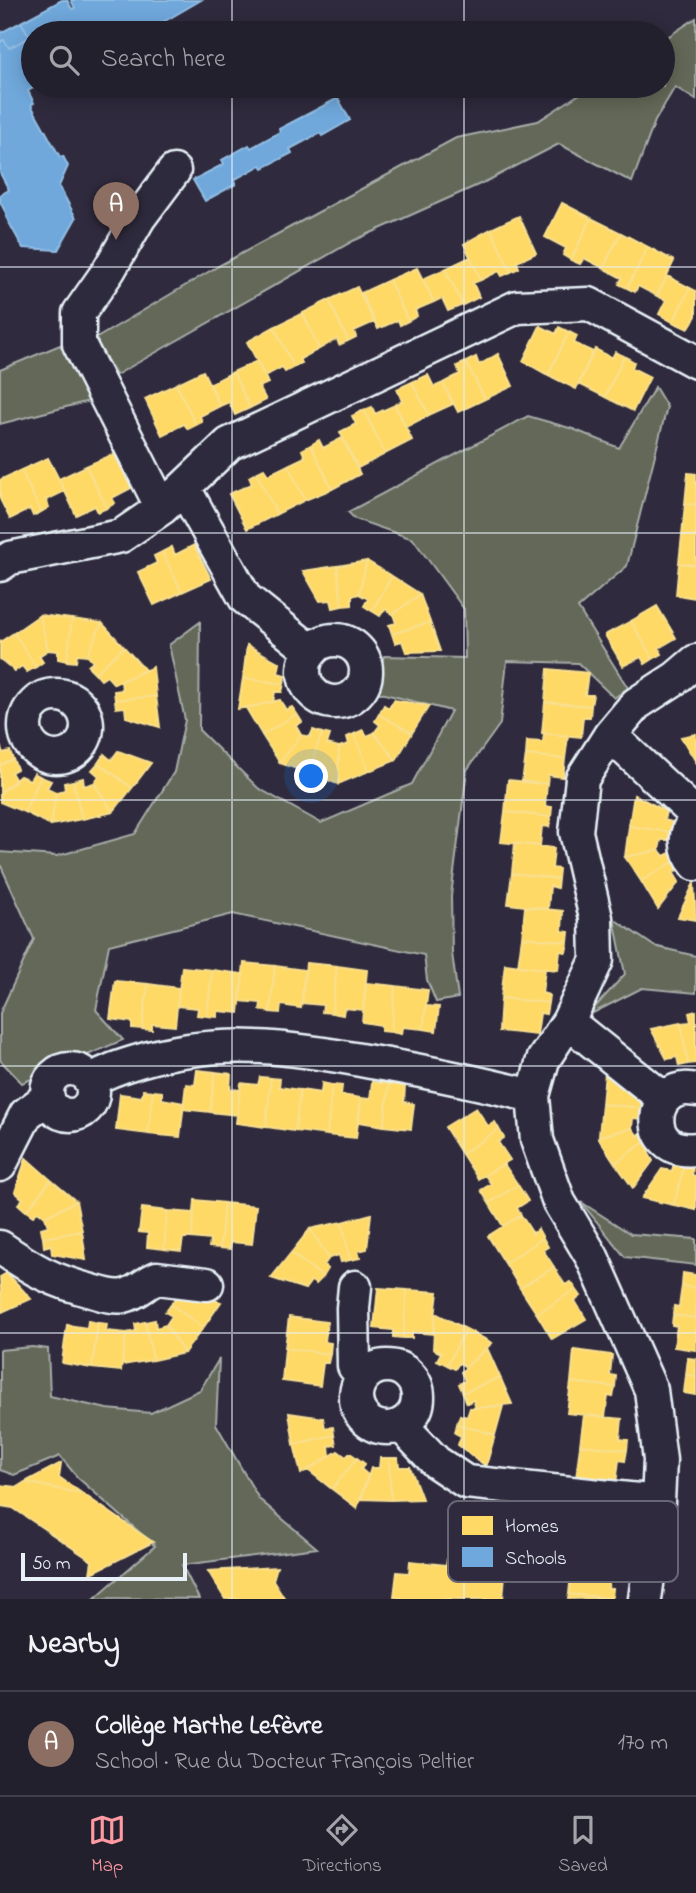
<!DOCTYPE html>
<html lang="en">
<head>
<meta charset="utf-8">
<style>
	:root { --surface:#23202e; --page:#2f2d3a; --text:#f1f3f6; --muted:#a3a3aa; --line:#403e4a; --accent:#ff9aa2 }
	body { margin:0; font-family:"Indie Flower",sans-serif; background:var(--page); color:var(--text) }
	.scale { position:absolute; left:21px; bottom:18px; width:166px; box-sizing:border-box; padding-left:7px; border:4px solid #e8f1f8; border-top:0; font-size:19px; line-height:24px; white-space:nowrap; color:#e8f1f8; -webkit-text-stroke:5px #2f2a3d; paint-order:stroke }
	.you { position:absolute; left:312px; top:777px; width:24px; height:24px; margin:-18px; border:5px solid #fff; border-radius:50%; background:#1a73e8; box-shadow:0 0 0 10px #1a73e833 }
	.badge { display:grid; place-items:center; width:46px; height:46px; border-radius:50%; background:var(--accent); color:#fff; font-size:23px; font-weight:700 }
	.pin { position:absolute; translate:-50% -58px; filter:drop-shadow(0 2px 4px #0008) }
	.pin::after { content:''; position:absolute; top:37px; width:24px; height:21px; background:inherit; clip-path:polygon(0 0,100% 0,50% 100%) }
	.list { margin:0; padding:0; list-style:none }
	h2 { display:flex; justify-content:space-between; align-items:center; height:91px; margin:0; padding:0 28px; font-size:30px }
	h2 small { font-size:23px; font-weight:400; color:var(--muted) }
	.list li { display:grid; grid-template-columns:46px 1fr auto; gap:21px; align-items:center; box-sizing:border-box; height:105px; padding:0 28px; border-top:2px solid var(--line) }
	.list b { display:block; font-size:26px; white-space:nowrap }
	.list p { margin:0; font-size:23px; white-space:nowrap; color:var(--muted) }
	.list em { font-size:23px; font-style:normal; color:var(--muted) }
	.icon { flex:none; width:38px; height:38px; fill:none; stroke:currentColor; stroke-width:2; stroke-linecap:round; stroke-linejoin:round }
	.map { position:relative; flex:none; width:696px; height:1599px; overflow:hidden }
	.search { position:absolute; background:var(--surface); box-shadow:0 4px 18px #0003; left:21px; right:21px; top:21px; height:77px; display:flex; align-items:center; gap:18px; box-sizing:border-box; padding:0 24px; border-radius:38px; color:var(--muted); font-size:26px }
	.sheet { height:196px; background:var(--surface) }
	nav { display:flex; justify-content:space-around; align-items:center; box-sizing:border-box; height:98px; border-top:2px solid var(--line); background:var(--surface); font-size:19px; color:var(--muted) }
	nav a { display:grid; justify-items:center; gap:4px }
	nav .on { color:var(--accent) }
	.map>svg:first-child { display:block }
	.green { fill:#646859; stroke:#a6aca8; stroke-width:2 }
	.homes { fill:#ffd966; stroke:#f8e092; stroke-width:2 }
	.schools { fill:#6fa8dc; stroke:#93bee4; stroke-width:2 }
	.lines { fill:none; stroke-linecap:round; stroke-linejoin:round }
	.minor-casing { stroke:#e8f1f8; stroke-width:37 }
	.minor { stroke:#2f2a3d; stroke-width:32 }
	.grid { fill:none; stroke:#e8f1f8; stroke-width:2; stroke-opacity:0.55 }
	.key { fill:#2f2a3d; stroke:#666675; stroke-width:2 }
	.key-label { font-size:19px; fill:#e8f1f8 }
</style>
</head>
<body>
<div class="map">
<svg width="696" height="1599" viewBox="0 0 696 1599">
	<rect width="100%" height="100%" fill="#2f2a3d"/>
	<filter id="ink" filterUnits="userSpaceOnUse"><feTurbulence type="fractalNoise" baseFrequency=".0143" numOctaves="2"/><feDisplacementMap in="SourceGraphic" scale="14" xChannelSelector="R" yChannelSelector="G"/><feConvolveMatrix kernelMatrix="1 2 1 2 8 2 1 2 1" color-interpolation-filters="sRGB"/></filter>
	<g filter="url(#ink)">
		<path class="green" d="M696,18V100L675,87L655,121L632,182L559,144L489,180L353,241L116,375L95,339L220,265L456,138L538,121L592,86H663V40Z
			M60,345L93,400L0,424V370Z
			M655,387L667,407L627,566L578,608L628,688L614,698L578,663L507,661L500,724L467,770L451,896L452,953L458,998L436,1002L427,980L424,955L233,914L109,945L96,1010L123,1040L22,1083L0,1060V1013L34,939L0,864V852L57,856L135,834L174,772L185,720L169,645L200,622L199,730L258,788L321,823L412,784L451,711L373,691L384,656L465,658L464,609L413,539L355,519L348,512L528,416L573,429L619,448Z
			M614,919L654,946L696,956V993L642,988L587,1016L625,974Z
			M581,1202L631,1234L696,1239V1265L625,1257Z
			M32,1347L48,1349L50,1396L107,1409L151,1413L200,1390L219,1359L216,1424L259,1499L317,1548L182,1565L199,1599L95,1598L155,1546L77,1477L60,1456L14,1475L0,1470V1350Z"/>
		<path class="homes" d="M562,203L591,218L571,260L563,255L566,248L545,237Z
			M519,216L536,253L517,262L519,268L511,272L491,229Z
			M591,218L621,233L603,268L584,258L580,264L571,260Z
			M491,229L511,272L502,276L499,271L481,280L464,244Z
			M621,233L648,247L627,288L619,284L622,278L603,268Z
			M648,247L674,261L657,296L638,286L635,292L627,288Z
			M470,257L481,280L473,283L479,297L463,305L445,269Z
			M417,268L434,302L415,310L417,316L408,321L389,280Z
			M445,269L463,305L448,311L442,298L434,302L423,279Z
			M667,276L690,288L673,322L659,314L666,300L657,296Z
			M389,280L408,321L400,325L398,320L378,329L361,293Z
			M357,287L374,322L354,331L356,337L348,341L329,300Z
			M690,288L696,291V316L688,329L673,322Z
			M329,300L348,341L339,345L337,339L319,349L303,313Z
			M303,313L319,349L300,359L302,363L294,367L274,327Z
			M540,326L556,334L559,327L569,332L548,375L523,361Z
			M274,327L294,367L285,372L282,367L265,376L247,342Z
			M569,332L577,336L574,343L593,352L576,389L548,375Z
			M595,349L612,358L615,352L624,356L605,397L579,384Z
			M498,354L513,386L485,399L466,362L476,357L479,365Z
			M624,356L634,362L632,368L650,377L633,411L605,397Z
			M257,361L268,383L259,387L266,400L250,408L233,372Z
			M466,362L485,399L458,412L443,383L460,374L457,366Z
			M203,371L220,406L200,416L202,422L196,425L176,384Z
			M233,372L250,408L235,415L229,402L220,406L210,384Z
			M428,375L434,387L443,383L453,404L429,415L412,382Z
			M412,382L429,415L406,427L395,405L402,401L397,389Z
			M176,384L196,425L188,429L184,424L162,435L145,399Z
			M395,405L412,440L385,454L364,410L372,407L375,414Z
			M364,410L385,454L358,468L340,432L356,424L352,416Z
			M342,438L360,474L332,489L311,445L319,440L323,448Z
			M311,445L332,489L305,500L288,465L305,457L302,450Z
			M114,454L131,488L112,498L115,503L107,508L86,466Z
			M48,458L65,491L46,500L49,507L41,512L21,470Z
			M288,465L305,500L277,514L256,473L264,469L268,475Z
			M86,466L107,508L98,512L95,506L76,515L59,479Z
			M21,470L41,512L33,516L30,509L10,519L0,499V480Z
			M256,473L277,514L247,529L229,494L252,484L249,477Z
			M688,473L696,474V505L685,504Z
			M685,504L696,505V536L682,535Z
			M682,535L696,536V565L679,563Z
			M194,545L211,579L182,592L162,552L172,547L175,555Z
			M162,552L182,592L154,605L138,572L157,563L154,556Z
			M367,561L392,576L372,611L364,606L368,599L359,594Z
			M367,561L359,594L352,596V605L342,606L337,566Z
			M679,563L696,565V598L676,595Z
			M337,566L342,606L333,608L331,600L320,601L303,571Z
			M392,576L420,594L393,614L385,609L380,616L372,611Z
			M420,594L430,622L392,634L389,625L396,623L393,614Z
			M657,606L676,638L659,648L662,654L653,659L631,621Z
			M40,615L72,619L67,661L58,659V651L48,650Z
			M40,615L48,650L39,656L43,662L36,667L14,633Z
			M72,619L102,623L87,655L77,654L76,662L67,661Z
			M631,621L653,659L645,664L641,657L623,666L605,635Z
			M430,622L440,651L406,652L402,641L395,643L392,634Z
			M102,623L124,647L95,673L88,666L93,662L87,655Z
			M14,633L36,667L27,672L22,666L15,671L0,659V642Z
			M247,645L280,663L278,673L285,675L284,684L243,678Z
			M124,647L145,670L114,684L107,676L101,680L95,673Z
			M153,667L156,696L115,700L114,691L122,690L121,681Z
			M548,669L588,673L585,695H593L591,706L545,702Z
			M243,678L284,684L282,692H275L273,702L238,709Z
			M156,696L160,727L126,717L125,707L116,708L115,700Z
			M280,700L286,710L292,707L297,714L262,735L246,708Z
			M394,700L429,706L412,733L379,714L384,705L389,708Z
			M545,702L591,706L590,717H583L581,737L542,733Z
			M297,714L302,722L296,726L301,735L280,763L262,735Z
			M379,714L412,733L396,760L374,733L380,725L375,721Z
			M313,730L322,733L308,773L280,763L301,735L310,737Z
			M363,730L367,736L374,733L396,760L369,771L354,734Z
			M322,733L330,735L327,744L339,747L338,784L308,773Z
			M544,733L568,736L565,759L526,755L527,741L543,742Z
			M354,734L369,771L338,784L339,747L349,744L347,737Z
			M696,734V762L681,737Z
			M0,745L3,753L10,751L13,759L0,765Z
			M118,751L151,763L132,788L98,763L104,754L111,760Z
			M526,755L565,759L563,777L548,775L547,784L522,782Z
			M13,759L17,769L11,772L16,781L0,793V765Z
			M98,763L132,788L113,812L94,783L99,776L92,770Z
			M34,773L41,777L24,812L0,802V793L20,776L30,780Z
			M41,777L51,781L47,788L56,792L51,825L24,812Z
			M83,778L84,786L94,783L113,812L82,819L73,781Z
			M508,780L547,784L545,806L552,807L551,817L505,812Z
			M73,781L82,819L51,825L56,792L65,790L64,783Z
			M634,795L666,811L664,820L672,822L670,832L629,826Z
			M505,812L551,817L549,827L542,826L540,846L501,842Z
			M629,826L670,832L669,840H661L659,850L625,857Z
			M515,843L554,848L552,868L559,869L558,879L512,873Z
			M659,850L664,856L670,853L675,861L641,881L625,857Z
			M675,861L679,869L673,872L679,882L658,909L641,881Z
			M512,873L558,879L557,888L550,886L548,909L508,904Z
			M694,884L696,920L678,917L693,885Z
			M525,907L563,911L562,931L569,932L568,942L522,937Z
			M522,937L568,942L566,952L560,951L558,970L518,966Z
			M244,963L275,966L270,1012L260,1010L261,1003L240,1001Z
			M306,963L337,966L332,1013L322,1012L323,1005L302,1003Z
			M505,964L545,969L542,993L549,995L548,1003L501,998Z
			M275,966L305,970L301,1008L281,1005L280,1013L270,1012Z
			M337,966L367,970L363,1010L344,1008L343,1015L332,1013Z
			M182,967L212,970L207,1016L197,1015L198,1008L177,1006Z
			M212,970L243,974L239,1013L218,1011L217,1017L207,1016Z
			M115,981L148,984L142,1029L132,1028V1022L110,1019Z
			M366,983L395,986L391,1032L381,1031V1025L362,1022Z
			M148,984L179,988L175,1026L152,1024V1030L142,1029Z
			M395,986L428,990L423,1029L402,1027L401,1034L391,1032Z
			M501,998L548,1003L546,1014L540,1013L537,1035L499,1031Z
			M426,1006L439,1007L436,1031L423,1029Z
			M696,1011V1063L688,1064L681,1023L691,1022L689,1013Z
			M681,1023L688,1064L679,1066L677,1057L667,1059L651,1029Z
			M197,1070L215,1072L210,1112L183,1109L186,1084L195,1085Z
			M215,1072L231,1074L230,1089L240,1090L237,1115L210,1112Z
			M605,1073L636,1086L635,1098L643,1099L642,1108L602,1104Z
			M260,1077L271,1078L266,1127L236,1123L241,1083L258,1085Z
			M271,1078L280,1079L279,1087L300,1090L295,1131L266,1127Z
			M372,1082L389,1084L384,1126L359,1122L361,1098L370,1099Z
			M322,1083L332,1085L327,1135L295,1131L300,1090L321,1093Z
			M389,1084L405,1086L404,1102L414,1104L411,1129L384,1126Z
			M332,1085L342,1086L341,1095L361,1098L356,1138L327,1135Z
			M143,1090L153,1091L148,1134L116,1130L120,1094L142,1097Z
			M153,1091L162,1092V1099L184,1103L180,1137L148,1134Z
			M602,1104L642,1108L641,1119L633,1118L632,1128L599,1136Z
			M476,1108L488,1126L495,1122L499,1129L462,1154L445,1127Z
			M632,1128L638,1136L643,1131L649,1139L615,1163L598,1137Z
			M499,1129L504,1138L498,1142L510,1160L478,1179L462,1154Z
			M649,1139L653,1147L648,1152L653,1161L633,1188L615,1163Z
			M26,1158L51,1180L26,1211L18,1204L23,1199L15,1192Z
			M674,1163L684,1165L674,1205L642,1198L662,1169L672,1171Z
			M504,1164L518,1185L489,1203L481,1190L491,1184L485,1175Z
			M684,1165L693,1167L692,1175L696,1176V1210L674,1205Z
			M51,1180L76,1201L45,1217L38,1211L33,1216L26,1211Z
			M518,1185L528,1201L517,1208L521,1215L503,1226L489,1203Z
			M195,1200L224,1203L220,1248L209,1247L210,1240L192,1238Z
			M76,1201L82,1231L43,1238L41,1228L48,1226L45,1217Z
			M224,1203L256,1206L252,1244L231,1242L230,1249L220,1248Z
			M142,1208L167,1211L164,1249L147,1247L148,1233L139,1232Z
			M167,1211L194,1213L192,1238H183L181,1251L164,1249Z
			M371,1214L367,1249L358,1251L360,1258L350,1260L342,1222Z
			M521,1215L533,1234L538,1229L543,1238L505,1263L488,1236Z
			M342,1222L350,1260L341,1262L339,1255L329,1258L310,1229Z
			M310,1229L329,1258L324,1265L328,1269L323,1277L291,1253Z
			M82,1231L86,1260L52,1254L51,1245L44,1247L43,1238Z
			M543,1238L548,1247L543,1250L554,1267L520,1288L505,1263Z
			M291,1253L323,1277L316,1284L311,1281L305,1289L271,1278Z
			M554,1267L565,1285L571,1282L576,1289L537,1314L520,1288Z
			M7,1273L31,1299L2,1312L0,1277Z
			M683,1273L696,1275V1288L682,1286Z
			M682,1286L696,1288V1318L673,1315L674,1306L679,1307Z
			M378,1288L407,1290L403,1338L393,1337V1330L374,1328Z
			M576,1289L581,1296L575,1301L586,1319L552,1339L537,1314Z
			M407,1290L438,1292L433,1334L412,1332V1338H403Z
			M188,1292L221,1302L203,1328L171,1304L177,1296L184,1299Z
			M171,1304L203,1328L184,1353L166,1325L172,1316L165,1312Z
			M435,1313L466,1329L447,1365L437,1360L441,1353L433,1349Z
			M673,1315L696,1318V1350L674,1347L677,1326L672,1325Z
			M289,1317L327,1322L325,1342L331,1343L330,1354L285,1348Z
			M155,1320L156,1328L166,1325L184,1353L153,1360L145,1322Z
			M88,1321L98,1323L92,1368L62,1363L67,1325L87,1328Z
			M145,1322L153,1360L122,1365L126,1333L136,1331L135,1324Z
			M98,1323L107,1324L106,1331L126,1333L121,1371L92,1368Z
			M466,1329L492,1343L466,1367L459,1363L455,1369L447,1365Z
			M285,1348L330,1354L328,1363H323L320,1386L282,1381Z
			M487,1348L500,1377L463,1393L459,1384L465,1381L461,1372Z
			M574,1350L612,1355L610,1375L616,1376L615,1387L571,1382Z
			M688,1358L696,1359V1376L686,1375Z
			M686,1375L696,1376V1395L684,1393Z
			M500,1377L512,1404L476,1408L473,1400L467,1403L463,1393Z
			M571,1382L615,1387L613,1397L608,1396L605,1417L567,1413Z
			M503,1406L495,1435L457,1424L460,1415L467,1417L470,1408Z
			M289,1413L323,1418L325,1428L333,1427L334,1435L294,1444Z
			M584,1415L622,1419L620,1439L628,1440L627,1450L580,1445Z
			M457,1424L495,1435L486,1466L458,1445L461,1436L455,1433Z
			M334,1435L336,1445L329,1446L330,1456L301,1474L294,1444Z
			M580,1445L627,1450L625,1461L619,1460L616,1484L576,1479Z
			M338,1451L346,1457L350,1453L357,1458L332,1489L308,1470Z
			M357,1458L365,1464L361,1469L368,1475L357,1508L332,1489Z
			M380,1458H389L391,1500L361,1499L371,1468H379Z
			M389,1458H398L399,1467H410L422,1499L391,1500Z
			M61,1463L59,1477L83,1494L25,1482Z
			M25,1482L83,1494L153,1542L90,1574L92,1561L13,1508L0,1506V1485L17,1487Z
			M447,1559L471,1561L470,1570L505,1574L503,1599H405L394,1597L397,1572L409,1573L410,1561L446,1565Z
			M572,1565L610,1569L608,1589H613L612,1598L569,1594Z
			M277,1567L273,1580L285,1599H225L208,1571Z
			M569,1594L612,1598L568,1599Z"/>
		<path class="schools" d="M62,0H67L72,9L75,8L71,0H201L148,31L149,33H33V86H37L28,91L34,103L31,105L60,157L63,156L68,166L59,186L76,218L58,250L23,248L6,217V213L0,202V195L9,190L0,173V42L4,40L9,48L30,37L21,22Z
			M21,22L30,37L9,48L4,40L0,42V33Z
			M338,98L350,120L322,136L320,133L290,149L292,153L263,168L261,165L234,180L236,184L205,201L193,180L224,164L222,160L249,145L251,148L280,132L279,129Z"/>
		<g class="lines">
			<defs>
				<path id="minor" d="M184,488L245,598L311,651
					M162,508L79,344V313L109,270L139,218L174,171
					M0,565L10,558L121,536L162,508L229,444L517,307L589,304L696,362
					M304 671a31 31 0 1 1 62 0a31 31 0 1 1-62 0Z
					M25 726a31 31 0 1 1 62 0a31 31 0 1 1-62 0Z
					M610,735L696,815
					M696,819C683,833 684,850 696,864
					M568,1022L664,1099
					M47 1092a23 23 0 1 1 46 0a23 23 0 1 1-46 0Z
					M90,1081C106,1071 122,1066 139,1061C219,1037 292,1047 371,1062C426,1071 479,1083 533,1096
					M696,1090C648,1079 641,1156 696,1149
					M0,1165L26,1114L47,1098
					M0,1247C33,1270 53,1281 92,1291C102,1294 114,1298 124,1296C137,1293 145,1283 157,1278L207,1284
					M355,1287L353,1308L354,1366L363,1377
					M356 1397a31 31 0 1 1 62 0a31 31 0 1 1-62 0Z
					M401,1425L436,1462L466,1482L658,1502
					M645,1599L658,1502L660,1460L651,1390L592,1257L559,1202L537,1140L533,1096L543,1060L568,1022L597,960L596,918L576,832L582,779L610,735L636,704L676,678L696,661"/>
			</defs>
			<use href="#minor" class="minor-casing"/>
			<use href="#minor" class="minor"/>
		</g>
	</g>
	<path class="grid" d="M232,0V33M464,0V33M232,86V1599M464,86V1599M0,267H696M0,533H696M0,800H696M0,1066H696M0,1333H696"/>
	<rect x="448" y="1501" width="230" height="81" rx="10" class="key"/>
	<rect x="462" y="1516" width="31" height="19" fill="#ffd966"/>
	<rect x="462" y="1547" width="31" height="20" fill="#6fa8dc"/>
	<g class="key-label">
		<text x="505" y="1532">Homes</text>
		<text x="505" y="1564">Schools</text>
	</g>
</svg>
<div class="scale">50 m</div>
<div class="you"></div>
<div class="pin badge" style="left:116px;top:240px;background:#8d6e63">A</div>
<div class="search"><svg class="icon" aria-label="search" viewBox="0 0 24 24"><circle cx="10" cy="10" r="6"/><path d="M15 15l6 6"/></svg>Search here</div>
</div>
<section class="sheet">
<h2>Nearby<small></small></h2>
<ul class="list">
<li><span class="badge" style="background:#8d6e63">A</span><div><b>Collège Marthe Lefèvre</b><p>School · Rue du Docteur François Peltier</p></div><em>170 m</em></li>
</ul>
</section>
<nav>
<a class="on"><svg class="icon" aria-label="map" viewBox="0 0 24 24"><path d="M3 6l6-2 6 2 6-2v14l-6 2-6-2-6 2zM9 4v14M15 6v14"/></svg>Map</a>
<a><svg class="icon" aria-label="directions" viewBox="0 0 24 24"><path d="M12 3l9 9-9 9-9-9zM9 14v-3h6M13 9l2 2-2 2"/></svg>Directions</a>
<a><svg class="icon" aria-label="saved" viewBox="0 0 24 24"><path d="M7 4h10v16l-5-4-5 4z"/></svg>Saved</a>
</nav>
</body>
</html>
